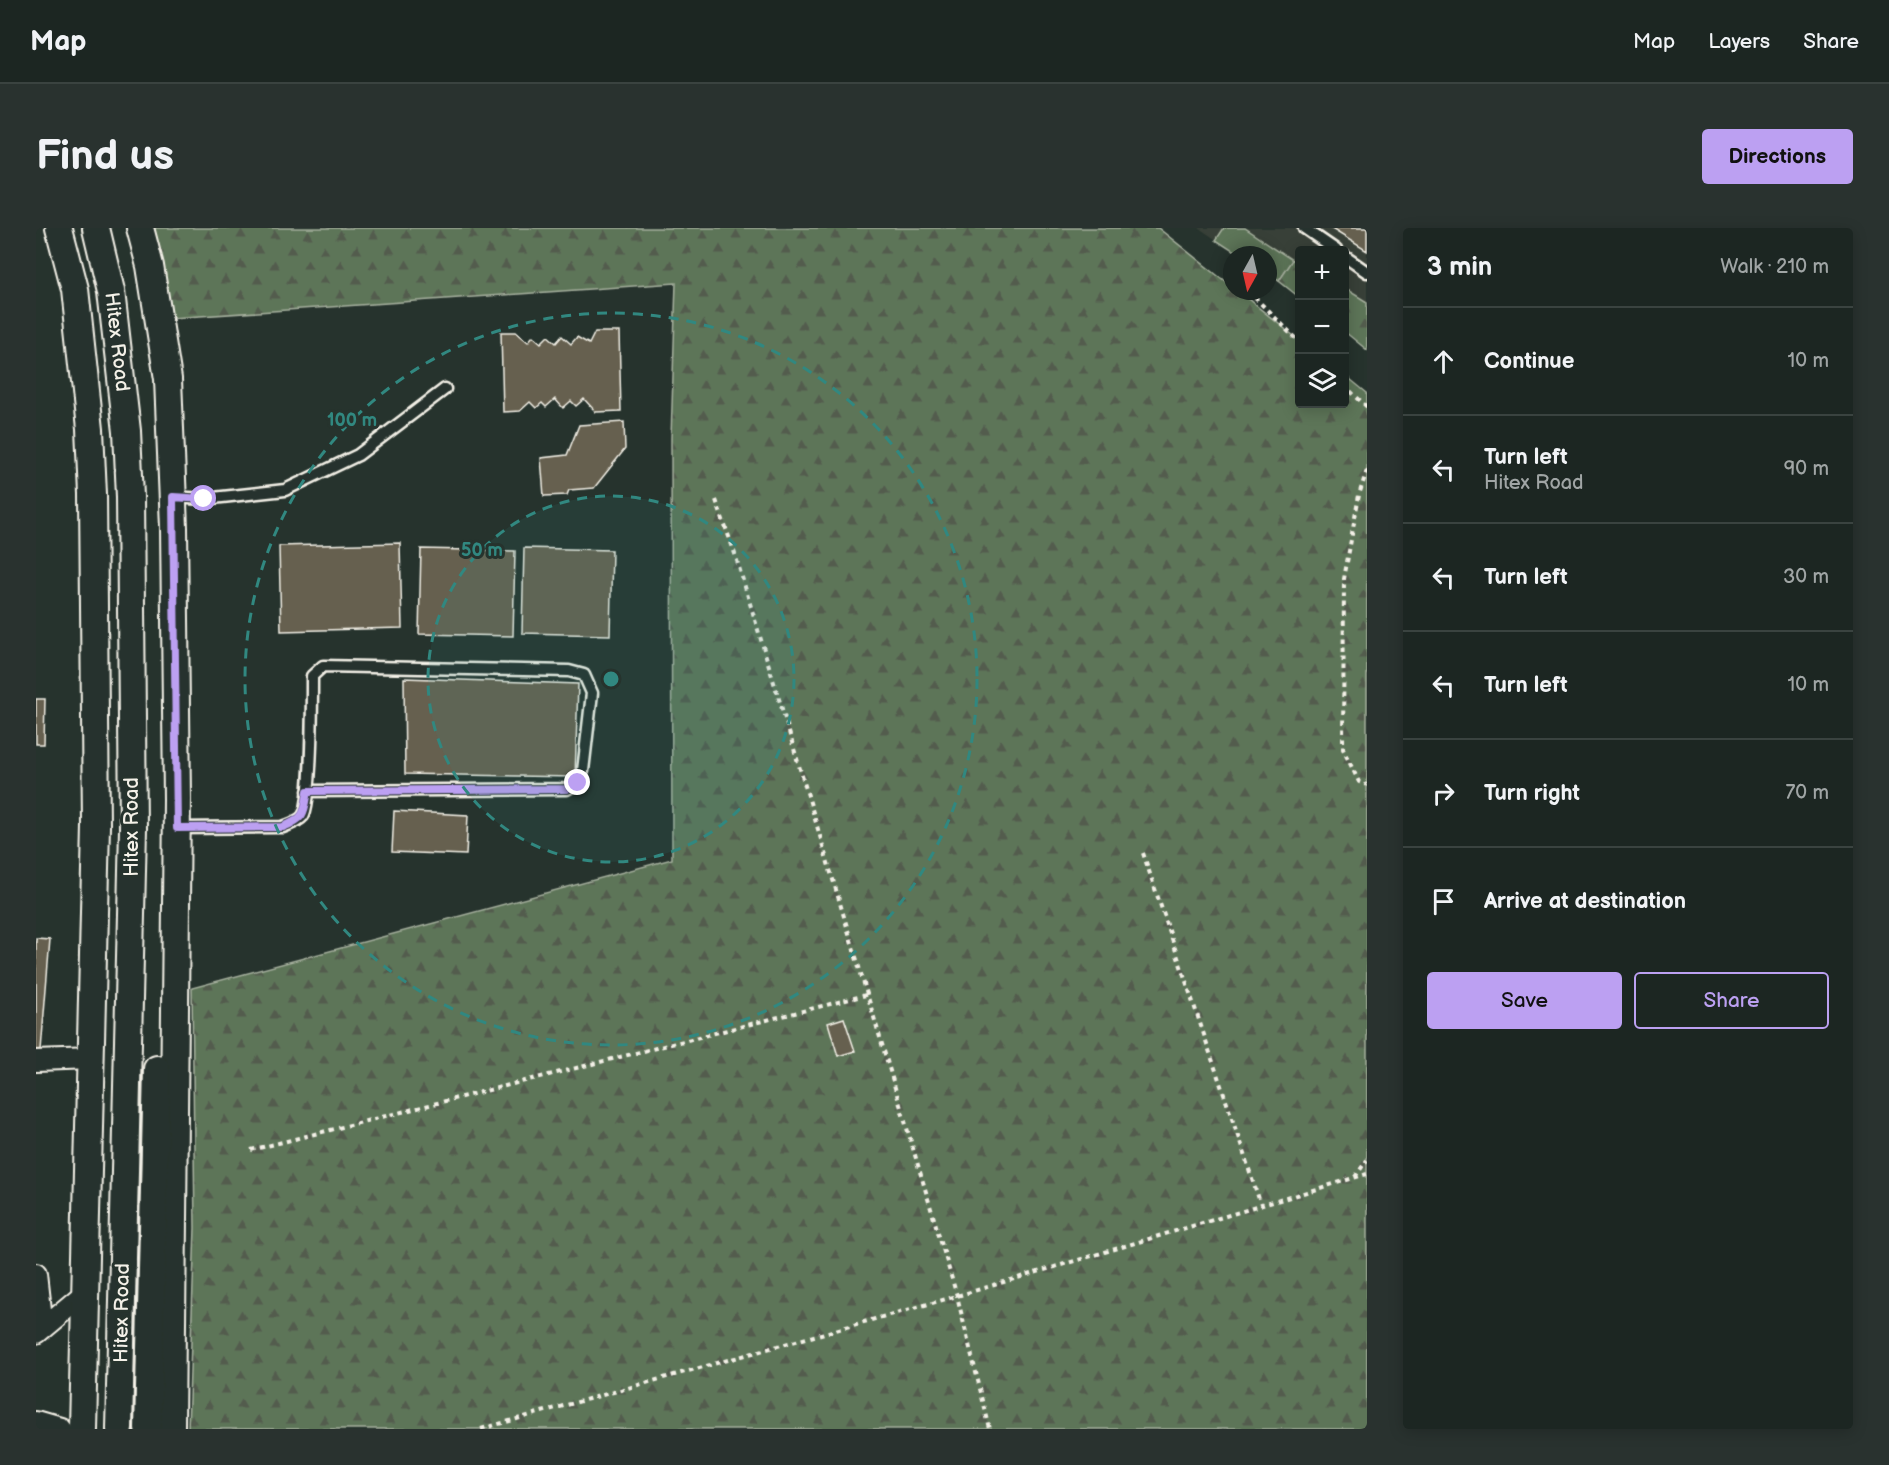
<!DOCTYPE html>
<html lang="en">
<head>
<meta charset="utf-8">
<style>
	:root { --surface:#1c2622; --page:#29322f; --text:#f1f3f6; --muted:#a0a5a5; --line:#3a4340; --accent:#bca0f2 }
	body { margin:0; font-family:"Balsamiq Sans",sans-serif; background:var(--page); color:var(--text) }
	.controls { position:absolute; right:18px; top:18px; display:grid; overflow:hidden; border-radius:6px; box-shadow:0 3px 15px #0003 }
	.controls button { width:54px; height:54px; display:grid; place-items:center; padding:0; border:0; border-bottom:2px solid var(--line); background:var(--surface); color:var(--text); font:30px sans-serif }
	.compass { position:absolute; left:1187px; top:18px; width:54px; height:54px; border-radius:50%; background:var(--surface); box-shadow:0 3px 15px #0003; rotate:188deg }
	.stop { position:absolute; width:18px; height:18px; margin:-14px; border:4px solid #bca0f2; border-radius:50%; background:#fff }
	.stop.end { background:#bca0f2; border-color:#fff; box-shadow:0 2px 6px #0008 }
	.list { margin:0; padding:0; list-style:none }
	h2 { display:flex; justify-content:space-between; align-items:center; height:78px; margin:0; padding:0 24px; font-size:26px }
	h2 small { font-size:20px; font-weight:400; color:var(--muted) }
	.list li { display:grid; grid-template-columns:39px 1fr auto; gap:18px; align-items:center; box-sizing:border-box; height:108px; padding:0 24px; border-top:2px solid var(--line) }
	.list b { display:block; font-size:22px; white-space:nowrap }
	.list p { margin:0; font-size:20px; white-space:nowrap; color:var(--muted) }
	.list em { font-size:20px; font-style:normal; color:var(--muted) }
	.actions { display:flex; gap:12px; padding:18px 24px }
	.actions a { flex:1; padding:14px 0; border:2px solid var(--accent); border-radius:6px; text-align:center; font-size:21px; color:var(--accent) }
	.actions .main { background:var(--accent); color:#111 }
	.icon { flex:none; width:33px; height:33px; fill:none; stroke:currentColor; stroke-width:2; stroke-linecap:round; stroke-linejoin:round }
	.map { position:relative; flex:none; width:1331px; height:1201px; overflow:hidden; border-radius:6px }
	header { display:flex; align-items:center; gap:36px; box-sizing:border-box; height:84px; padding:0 30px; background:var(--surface); border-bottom:2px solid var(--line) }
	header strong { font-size:28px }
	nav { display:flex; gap:33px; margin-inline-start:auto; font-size:21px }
	.intro { display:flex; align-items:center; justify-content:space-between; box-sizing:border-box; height:144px; padding:0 36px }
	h1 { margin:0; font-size:42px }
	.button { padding:15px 27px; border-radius:6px; background:var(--accent); color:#111; font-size:21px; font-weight:700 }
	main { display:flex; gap:36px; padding:0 36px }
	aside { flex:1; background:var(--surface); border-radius:6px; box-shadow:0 3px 15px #0003 }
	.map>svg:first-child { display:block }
	.built { fill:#394137 }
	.grass { fill:#5d7458; stroke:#a8b2a0; stroke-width:1.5 }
	.forest { fill:url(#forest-firs); stroke:#a8b2a0; stroke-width:1.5 }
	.building { fill:#66614f; stroke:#f4f1e8; stroke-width:1.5 }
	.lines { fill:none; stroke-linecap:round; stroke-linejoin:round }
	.service-casing { stroke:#f4f1e8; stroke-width:15 }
	.minor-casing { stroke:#f4f1e8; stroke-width:24 }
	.tertiary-casing { stroke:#f4f1e8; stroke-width:30 }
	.path { stroke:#f4f1e8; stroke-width:4; stroke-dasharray:4.5 4.5; stroke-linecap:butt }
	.service { stroke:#26332d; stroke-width:10 }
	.minor { stroke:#26332d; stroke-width:20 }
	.tertiary { stroke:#26332d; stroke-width:26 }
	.route { stroke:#bca0f2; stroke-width:8 }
	.ring { fill:none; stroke:#318880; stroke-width:3; stroke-dasharray:10 8 }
	.labels { text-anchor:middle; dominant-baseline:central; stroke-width:6; stroke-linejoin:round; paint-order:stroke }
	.street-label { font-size:20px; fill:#f4f1e8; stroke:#26332d }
	.centre { fill:#318880; stroke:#26332d; stroke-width:3 }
	.ring-label { font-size:18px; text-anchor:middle; font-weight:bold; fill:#318880; stroke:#26332d; stroke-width:6; stroke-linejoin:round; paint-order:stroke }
</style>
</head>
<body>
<header>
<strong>Map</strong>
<nav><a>Map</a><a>Layers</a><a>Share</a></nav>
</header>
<div class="intro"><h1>Find us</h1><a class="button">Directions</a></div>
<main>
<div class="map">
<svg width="1331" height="1201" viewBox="0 0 1331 1201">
	<defs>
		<pattern id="forest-firs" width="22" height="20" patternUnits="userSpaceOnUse" patternTransform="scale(1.5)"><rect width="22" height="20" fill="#5d7458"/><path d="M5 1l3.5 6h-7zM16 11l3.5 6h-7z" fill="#525c4e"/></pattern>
	</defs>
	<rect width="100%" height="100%" fill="#26332d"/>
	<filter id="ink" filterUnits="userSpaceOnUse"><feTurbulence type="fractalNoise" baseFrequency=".0167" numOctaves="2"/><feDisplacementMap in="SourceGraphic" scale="12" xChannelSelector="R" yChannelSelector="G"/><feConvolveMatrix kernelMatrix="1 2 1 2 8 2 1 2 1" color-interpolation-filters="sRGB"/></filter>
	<g filter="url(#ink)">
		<path class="built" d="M1163,0H1331V122L1309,104L1308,22H1264L1263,69L1232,46V27H1203Z"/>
		<path class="grass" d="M1188,0H1209L1257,32L1243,53L1232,46V27H1203L1180,12Z"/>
		<path class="forest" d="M114,0H1122L1196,59V63H1202L1263,112L1264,176H1308L1309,147L1331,165V1201H152L159,1000L156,760L636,631L635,210L640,55L135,90Z
			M1257,32H1263V69L1243,53Z
			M1308,60L1331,74V122L1309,104Z"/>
		<path class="building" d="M1294,0H1331V23Z
			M465,104H480L492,114L497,108L505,115L512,108L520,115L526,108L535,116L541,109L553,116L559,104H583L585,183L560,184L548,171L540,178L535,173L527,180L519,171L510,179L506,175L500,180L494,174L484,183L467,184Z
			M588,194L589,221L558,260L533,262L531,267L508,268L505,230L531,227L543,197Z
			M364,315L366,400L245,403L243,318Z
			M488,320L576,322L574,407L486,405Z
			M385,321L479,323L477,408L383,406Z
			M368,450L542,456L539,549L369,546Z
			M0,471H9L8,516H0Z
			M358,583L432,587L430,627L356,624Z
			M0,710L14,711L5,822H0Z
			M808,790L819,823L802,828L792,795Z"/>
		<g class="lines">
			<defs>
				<path id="service" d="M1268,0L1300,22
					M1308,28L1331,44
					M137,269L168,271L249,262L322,227L409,161
					M141,600L247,599C254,596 262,594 267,588C276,576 276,470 276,448L287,438L533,443L548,447L556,465L547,543L542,555L531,561L272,563"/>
				<path id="minor" d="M0,833L55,831
					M0,1046L6,1100
					M0,1105L49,1064
					M0,1194L24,1201"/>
				<g id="tertiary">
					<path d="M23,0L39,61L54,201L57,267L60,598L46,1201"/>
					<path id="s1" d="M60,0L75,63L91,203L94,269L97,600L83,1201"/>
					<path d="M104,0L114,38L132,151L138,300L141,571L135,1201"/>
					<path d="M112,1201L121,841"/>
				</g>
			</defs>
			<use href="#service" class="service-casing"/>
			<use href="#minor" class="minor-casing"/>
			<use href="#tertiary" class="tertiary-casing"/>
			<path class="path" d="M1212,63L1264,114
				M1308,157L1331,179
				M1331,242L1323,267L1308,351L1307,521L1323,554L1331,557
				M680,272L699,326L753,504L921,1068L954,1201
				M1107,625L1225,977
				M215,922L830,767
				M1319,949L1331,932
				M445,1201L921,1068L1331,946"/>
			<use href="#service" class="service"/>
			<use href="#minor" class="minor"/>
			<use href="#tertiary" class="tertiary"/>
		</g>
	</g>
	<g class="lines" filter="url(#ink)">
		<path class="route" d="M168,271L137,269L141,600L247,599C269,590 268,586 272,563L531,561L542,555"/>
	</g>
	<circle cx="575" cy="451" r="183" fill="#318880" fill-opacity=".12"/>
	<g class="ring">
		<circle cx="575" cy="451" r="183"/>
		<circle cx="575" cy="451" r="366"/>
	</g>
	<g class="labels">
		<g class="street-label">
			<text stroke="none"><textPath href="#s1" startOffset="116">Hitex Road</textPath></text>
			<text transform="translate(96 599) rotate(-90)">Hitex Road</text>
			<text transform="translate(86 1085) rotate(-89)">Hitex Road</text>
		</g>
	</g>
	<circle cx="575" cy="451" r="9" class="centre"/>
	<g class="ring-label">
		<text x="316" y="198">100 m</text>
		<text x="446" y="328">50 m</text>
	</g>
</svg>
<div class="controls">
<button>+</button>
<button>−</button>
<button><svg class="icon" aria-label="layers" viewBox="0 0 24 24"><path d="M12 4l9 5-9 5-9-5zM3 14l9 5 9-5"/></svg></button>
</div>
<svg class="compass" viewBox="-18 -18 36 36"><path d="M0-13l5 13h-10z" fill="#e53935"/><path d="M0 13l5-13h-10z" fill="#a0a5a5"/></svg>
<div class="stop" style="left:168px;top:271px"></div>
<div class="stop end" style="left:542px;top:555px"></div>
</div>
<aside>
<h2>3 min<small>Walk · 210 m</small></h2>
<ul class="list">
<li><svg class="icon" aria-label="ahead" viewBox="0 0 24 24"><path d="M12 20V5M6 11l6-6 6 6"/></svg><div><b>Continue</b></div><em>10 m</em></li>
<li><svg class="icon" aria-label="left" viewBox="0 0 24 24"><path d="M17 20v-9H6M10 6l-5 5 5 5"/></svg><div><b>Turn left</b><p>Hitex Road</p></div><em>90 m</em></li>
<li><svg class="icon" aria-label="left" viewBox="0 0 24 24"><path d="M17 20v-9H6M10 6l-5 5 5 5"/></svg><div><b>Turn left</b></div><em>30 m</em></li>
<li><svg class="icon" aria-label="left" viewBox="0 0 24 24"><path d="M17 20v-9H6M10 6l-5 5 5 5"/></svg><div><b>Turn left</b></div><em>10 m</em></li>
<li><svg class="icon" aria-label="right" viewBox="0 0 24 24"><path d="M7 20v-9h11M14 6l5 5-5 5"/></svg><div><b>Turn right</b></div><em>70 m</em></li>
<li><svg class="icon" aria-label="arrive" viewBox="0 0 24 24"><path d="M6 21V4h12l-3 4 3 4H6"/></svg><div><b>Arrive at destination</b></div></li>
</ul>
<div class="actions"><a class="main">Save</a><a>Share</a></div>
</aside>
</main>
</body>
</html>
